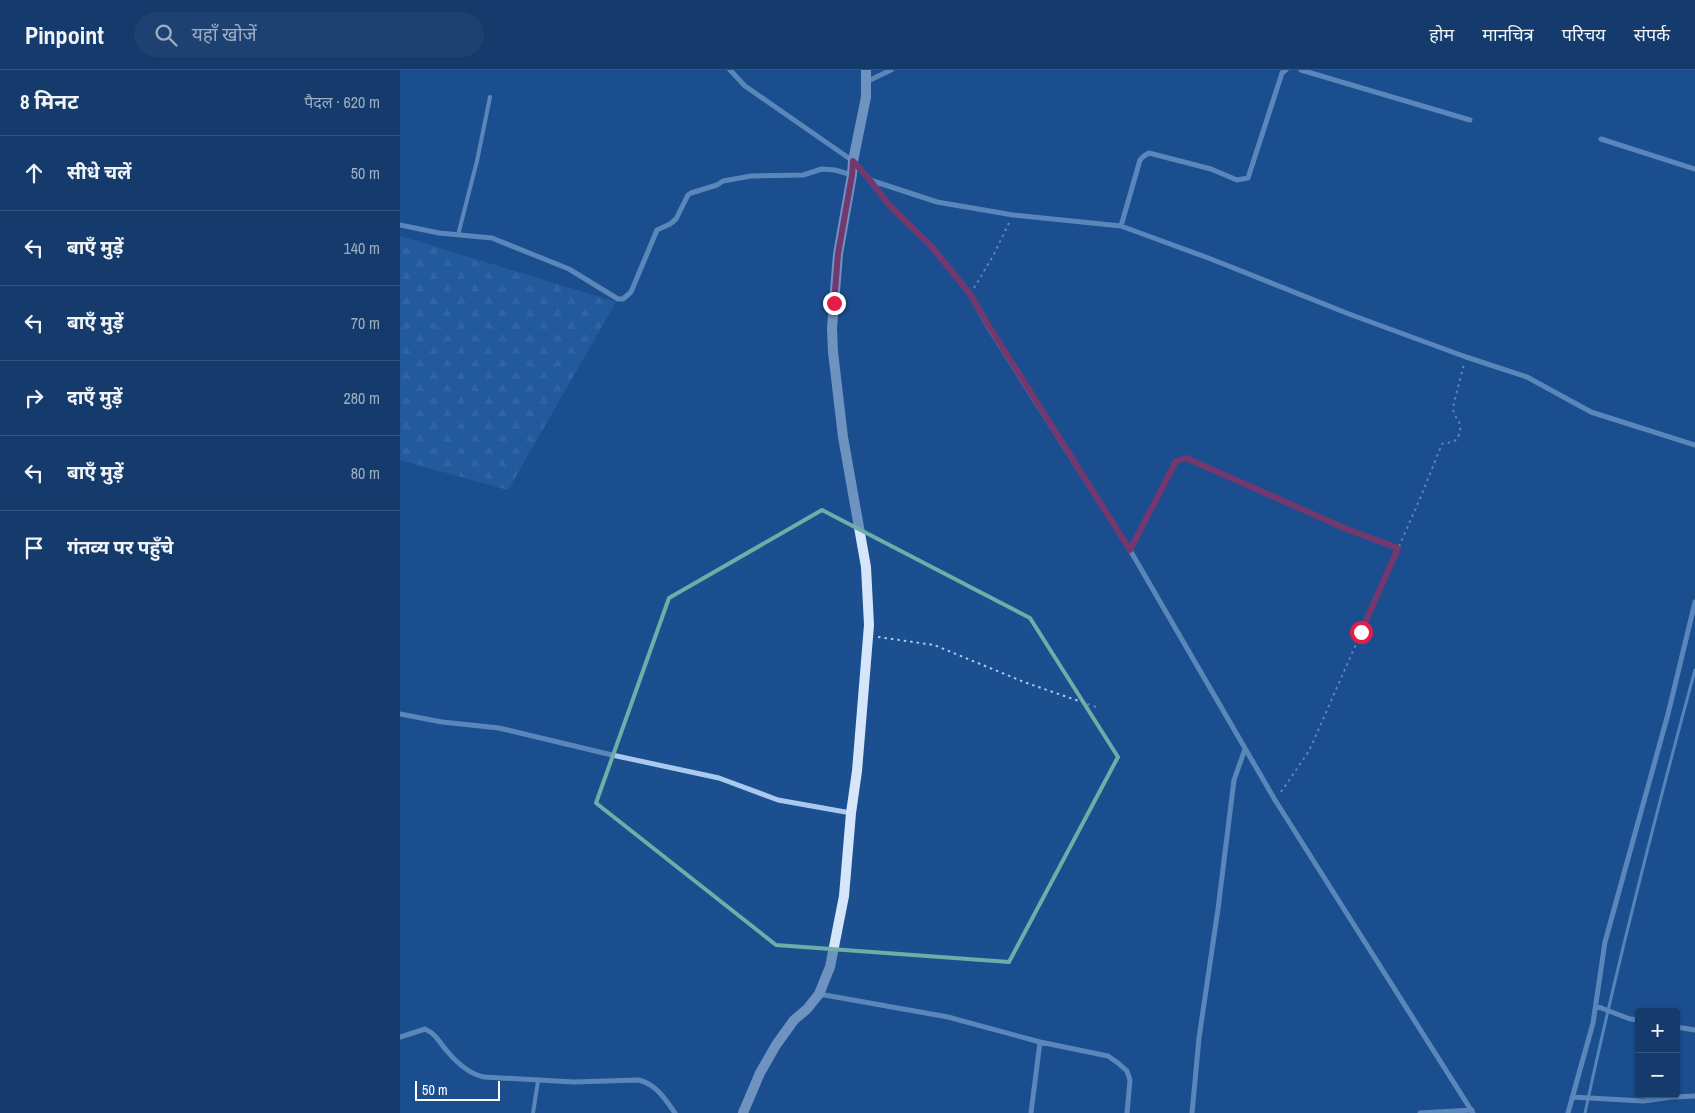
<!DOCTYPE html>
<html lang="hi">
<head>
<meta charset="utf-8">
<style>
	:root { --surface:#143b6b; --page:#1d4271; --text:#f1f3f6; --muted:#9dadc1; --line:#33557e }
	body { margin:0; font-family:"Archivo Narrow","Noto Sans Devanagari",sans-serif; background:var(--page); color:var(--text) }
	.controls { position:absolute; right:15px; bottom:15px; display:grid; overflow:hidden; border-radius:5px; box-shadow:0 1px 4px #0004 }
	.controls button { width:45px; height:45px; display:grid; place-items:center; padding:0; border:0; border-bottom:1px solid var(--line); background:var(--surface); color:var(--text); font:25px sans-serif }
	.scale { position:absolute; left:15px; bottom:12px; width:85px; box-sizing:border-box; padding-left:5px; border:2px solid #fff; border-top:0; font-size:14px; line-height:18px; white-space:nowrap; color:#fff; -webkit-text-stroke:4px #1b4f8f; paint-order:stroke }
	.stop { position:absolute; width:15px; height:15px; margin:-11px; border:4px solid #e11d48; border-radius:50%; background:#fff }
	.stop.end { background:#e11d48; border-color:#fff; box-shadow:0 1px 5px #0008 }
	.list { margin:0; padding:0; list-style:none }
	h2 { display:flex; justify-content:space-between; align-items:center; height:65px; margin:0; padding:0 20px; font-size:21px }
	h2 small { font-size:16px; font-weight:400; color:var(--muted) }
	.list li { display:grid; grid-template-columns:32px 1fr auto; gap:15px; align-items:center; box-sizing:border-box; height:75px; padding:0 20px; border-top:1px solid var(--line) }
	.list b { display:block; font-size:19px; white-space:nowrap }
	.list em { font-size:16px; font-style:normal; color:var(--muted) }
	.icon { flex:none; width:28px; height:28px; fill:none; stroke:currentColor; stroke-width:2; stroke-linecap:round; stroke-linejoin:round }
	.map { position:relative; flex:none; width:1295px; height:1043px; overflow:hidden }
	header { display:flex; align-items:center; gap:30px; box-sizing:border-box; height:70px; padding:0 25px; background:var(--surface); border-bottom:1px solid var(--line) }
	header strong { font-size:24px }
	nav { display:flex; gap:28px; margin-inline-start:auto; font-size:18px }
	.search { width:350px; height:45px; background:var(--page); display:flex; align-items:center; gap:12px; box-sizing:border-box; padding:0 18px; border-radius:28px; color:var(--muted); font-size:19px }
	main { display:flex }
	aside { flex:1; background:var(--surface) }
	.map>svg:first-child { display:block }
	.forest { fill:url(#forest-firs) }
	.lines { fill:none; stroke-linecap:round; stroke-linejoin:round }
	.stream { stroke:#9cc4f0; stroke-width:3 }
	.path { stroke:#a9c9ee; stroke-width:2; stroke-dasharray:2.5 4; stroke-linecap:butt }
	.lane { stroke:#a9c9ee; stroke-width:4 }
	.street { stroke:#a9c9ee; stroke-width:5 }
	.secondary { stroke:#d6e6fa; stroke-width:10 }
	.route { stroke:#e11d48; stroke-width:6 }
	.marked { fill:none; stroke:#6fada8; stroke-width:4; stroke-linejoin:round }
</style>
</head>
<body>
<header>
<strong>Pinpoint</strong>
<div class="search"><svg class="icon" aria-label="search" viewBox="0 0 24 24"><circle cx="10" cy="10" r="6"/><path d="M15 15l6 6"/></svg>यहाँ खोजें</div>
<nav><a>होम</a><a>मानचित्र</a><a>परिचय</a><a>संपर्क</a></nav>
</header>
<main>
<aside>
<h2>8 मिनट<small>पैदल · 620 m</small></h2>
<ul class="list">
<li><svg class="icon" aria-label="ahead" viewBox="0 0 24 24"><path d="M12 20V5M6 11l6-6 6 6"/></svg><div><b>सीधे चलें</b></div><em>50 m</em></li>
<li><svg class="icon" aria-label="left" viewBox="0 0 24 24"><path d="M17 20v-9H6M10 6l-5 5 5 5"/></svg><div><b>बाएँ मुड़ें</b></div><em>140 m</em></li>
<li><svg class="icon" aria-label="left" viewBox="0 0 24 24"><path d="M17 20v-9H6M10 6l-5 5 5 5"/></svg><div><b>बाएँ मुड़ें</b></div><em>70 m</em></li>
<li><svg class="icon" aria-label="right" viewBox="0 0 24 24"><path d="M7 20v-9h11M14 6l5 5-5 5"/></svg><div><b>दाएँ मुड़ें</b></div><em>280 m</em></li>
<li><svg class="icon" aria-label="left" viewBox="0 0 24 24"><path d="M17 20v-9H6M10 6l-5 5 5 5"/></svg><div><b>बाएँ मुड़ें</b></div><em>80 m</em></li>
<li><svg class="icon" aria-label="arrive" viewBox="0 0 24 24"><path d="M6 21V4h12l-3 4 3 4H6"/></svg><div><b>गंतव्य पर पहुँचे</b></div></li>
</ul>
</aside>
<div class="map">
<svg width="1295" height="1043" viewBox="0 0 1295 1043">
	<defs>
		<pattern id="forest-firs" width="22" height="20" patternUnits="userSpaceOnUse" patternTransform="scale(1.25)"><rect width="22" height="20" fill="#2e69ad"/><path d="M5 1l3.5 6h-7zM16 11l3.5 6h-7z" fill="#4d80b9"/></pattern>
	</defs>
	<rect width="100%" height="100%" fill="#1b4f8f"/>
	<path class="forest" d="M0,166L216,232L108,420L0,390Z"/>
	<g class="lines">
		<path class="stream" d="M1185,1043C1217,894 1255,747 1295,600"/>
		<path class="path" d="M574,218L593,186L610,151
			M734,473L776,391L786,388L949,460L998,478
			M478,567L534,575L624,612L699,638
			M881,722L909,681L1019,431L1042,374C1045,373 1050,373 1054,371C1057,370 1057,368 1059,365C1064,350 1053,349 1053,337L1064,294"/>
		<path class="lane" d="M58,165L77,91L90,27
			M133,1043L138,1011"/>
		<path class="street" d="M330,0L345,16L453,91L470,110L490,136L532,177L570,224L589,258L730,480L875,730L1073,1043
			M901,0L1070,50
			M466,12L491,0
			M1201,69L1295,99
			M470,110L537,132L613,145L721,156L811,189L949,244L1066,287L1127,307L1191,342L1295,375
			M0,155L39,163L92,168L169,199L218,229H223L231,222L257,160L270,154L276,149L288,125L291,123L317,115L323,111L351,106L403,105L422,99L435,100L452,105
			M721,156L740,90L744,86L749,83L811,99L837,110L848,108L882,3L886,0
			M0,644L42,652L99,658L212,685L319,708L378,730L451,743
			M419,924L548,947L640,972L708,986L718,993L727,1001L730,1010L727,1043
			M1196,936L1230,949L1239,950
			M1276,957L1295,960
			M0,967L25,959C36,964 39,972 47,981C57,993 69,1004 84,1007L174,1012L239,1010C257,1015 265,1029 275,1043
			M1172,1027L1243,1031L1273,1027L1295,1026
			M631,1043L640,972
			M792,1043L799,968L818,839L834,710L845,679
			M1020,1043L1072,1040
			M1168,1043L1193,953L1205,872L1268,644L1295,532"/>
		<path class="secondary" d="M343,1043L360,1003L376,975L394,950L407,939L419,924L430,897L444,826L451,743L457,701L469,555L466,497L443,367L433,282L432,258L438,184L452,105L453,91L466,27V0"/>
	</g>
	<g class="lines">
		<path class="route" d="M434,233L438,184L452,105L453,91L470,110L490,136L532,177L570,224L590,258L730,480L776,391L786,388L949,460L998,478L961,562"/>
	</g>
	<path d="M0 0H1295V1043H0ZM422,440L630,548L718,687L609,892L376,875L196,733L269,528Z" fill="#1b4f8f" fill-opacity=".55" fill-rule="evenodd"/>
	<path class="marked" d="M422,440L630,548L718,687L609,892L376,875L196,733L269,528Z"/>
</svg>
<div class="controls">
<button>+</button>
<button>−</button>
</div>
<div class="scale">50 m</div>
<div class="stop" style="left:961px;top:562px"></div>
<div class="stop end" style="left:434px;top:233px"></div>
</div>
</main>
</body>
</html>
